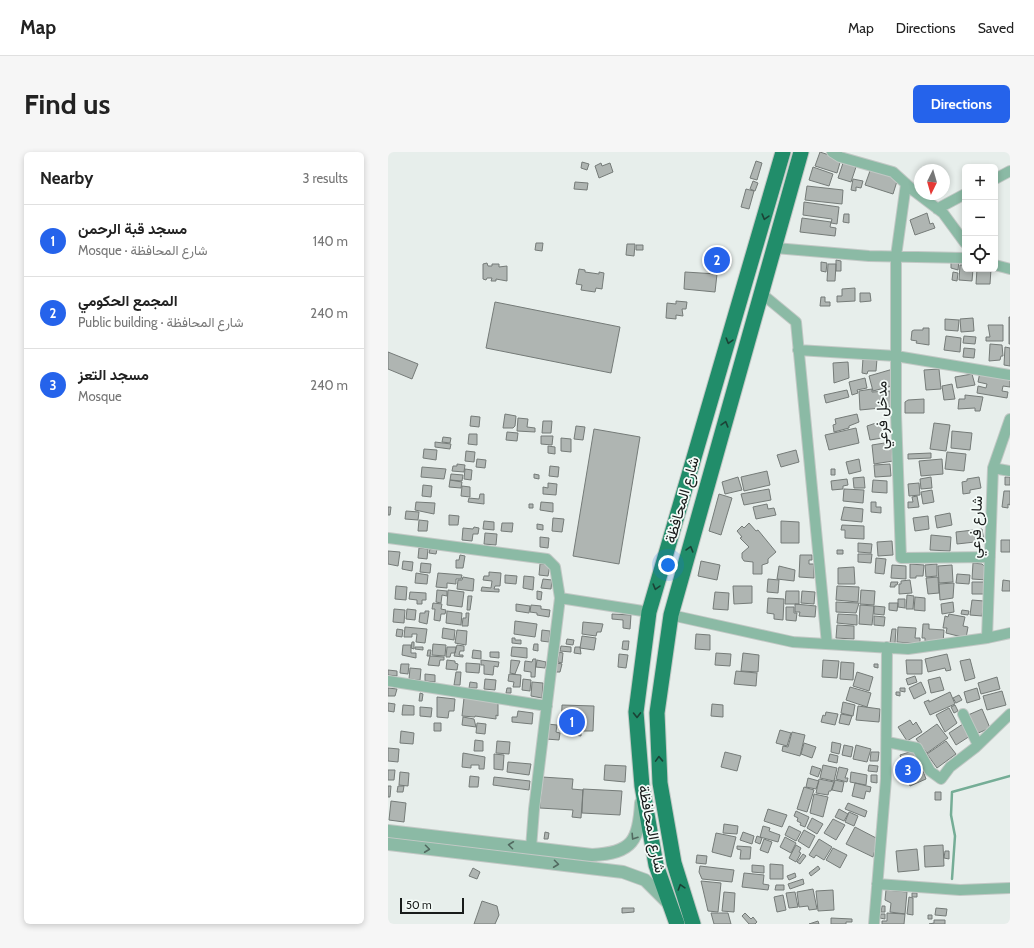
<!DOCTYPE html>
<html lang="en">
<head>
<meta charset="utf-8">
<style>
	:root { --surface:#fff; --page:#f6f6f6; --text:#222; --muted:#767676; --line:#e0e0e0; --accent:#2563eb }
	body { margin:0; font-family:Cabin,Vazirmatn,sans-serif; background:var(--page); color:var(--text) }
	.controls { position:absolute; right:12px; top:12px; display:grid; overflow:hidden; border-radius:6px; box-shadow:0 2px 6px #0003 }
	.controls button { width:36px; height:36px; display:grid; place-items:center; padding:0; border:0; border-bottom:1px solid var(--line); background:var(--surface); color:var(--text); font:20px sans-serif }
	.compass { position:absolute; left:526px; top:12px; width:36px; height:36px; border-radius:50%; background:var(--surface); box-shadow:0 2px 6px #0003; rotate:185deg }
	.scale { position:absolute; left:12px; bottom:10px; width:64px; box-sizing:border-box; padding-left:4px; border:2px solid #181b1a; border-top:0; font-size:11px; line-height:14px; white-space:nowrap; color:#181b1a; -webkit-text-stroke:3px #f4fbf8; paint-order:stroke }
	.you { position:absolute; left:280px; top:413px; width:14px; height:14px; margin:-10px; border:3px solid #fff; border-radius:50%; background:#1a73e8; box-shadow:0 0 0 6px #1a73e833 }
	.badge { display:grid; place-items:center; width:26px; height:26px; border-radius:50%; background:var(--accent); color:#fff; font-size:13px; font-weight:700 }
	.pin { position:absolute; translate:-50% -50%; border:2px solid #fff; box-shadow:0 1px 4px #0006 }
	.list { margin:0; padding:0; list-style:none }
	h2 { display:flex; justify-content:space-between; align-items:center; height:52px; margin:0; padding:0 16px; font-size:17px }
	h2 small { font-size:13px; font-weight:400; color:var(--muted) }
	.list li { display:grid; grid-template-columns:26px 1fr auto; gap:12px; align-items:center; box-sizing:border-box; height:72px; padding:0 16px; border-top:1px solid var(--line) }
	.list b { display:block; font-size:15px; white-space:nowrap }
	.list p { margin:0; font-size:13px; white-space:nowrap; color:var(--muted) }
	.list em { font-size:13px; font-style:normal; color:var(--muted) }
	.icon { flex:none; width:22px; height:22px; fill:none; stroke:currentColor; stroke-width:2; stroke-linecap:round; stroke-linejoin:round }
	.map { position:relative; flex:none; width:622px; height:772px; overflow:hidden; border-radius:6px }
	header { display:flex; align-items:center; gap:24px; box-sizing:border-box; height:56px; padding:0 20px; background:var(--surface); border-bottom:1px solid var(--line) }
	header strong { font-size:19px }
	nav { display:flex; gap:22px; margin-inline-start:auto; font-size:14px }
	.intro { display:flex; align-items:center; justify-content:space-between; box-sizing:border-box; height:96px; padding:0 24px }
	h1 { margin:0; font-size:28px }
	.button { padding:10px 18px; border-radius:6px; background:var(--accent); color:#fff; font-size:14px; font-weight:700 }
	main { display:flex; gap:24px; padding:0 24px }
	aside { flex:1; background:var(--surface); border-radius:6px; box-shadow:0 2px 6px #0003 }
	.map>svg:first-child { display:block }
	.lines { fill:none; stroke-linecap:round; stroke-linejoin:round }
	.stream { stroke:#75ad96; stroke-width:2.5 }
	.building { fill:#afb5b2; stroke:#757b78 }
	.minor-casing { stroke:#c2c8c5; stroke-width:12 }
	.tertiary-casing { stroke:#c2c8c5; stroke-width:14 }
	.primary-casing { stroke:#c2c8c5; stroke-width:17 }
	.minor { stroke:#8bbaa5; stroke-width:10 }
	.tertiary { stroke:#8bbaa5; stroke-width:12 }
	.primary { stroke:#218d6a; stroke-width:15 }
	.oneway { stroke:#1b4336 }
	.oneway2 { stroke:#526a60 }
	.labels { text-anchor:middle; dominant-baseline:central; stroke-width:3.5; stroke-linejoin:round; paint-order:stroke }
	.street-label { font-size:15px; fill:#181b1a; stroke:#f4fbf8 }
</style>
</head>
<body>
<header>
<strong>Map</strong>
<nav><a>Map</a><a>Directions</a><a>Saved</a></nav>
</header>
<div class="intro"><h1>Find us</h1><a class="button">Directions</a></div>
<main>
<aside>
<h2>Nearby<small>3 results</small></h2>
<ul class="list">
<li><span class="badge">1</span><div><b>مسجد قبة الرحمن</b><p>Mosque · شارع المحافظة</p></div><em>140 m</em></li>
<li><span class="badge">2</span><div><b>المجمع الحكومي</b><p>Public building · شارع المحافظة</p></div><em>240 m</em></li>
<li><span class="badge">3</span><div><b>مسجد التعز</b><p>Mosque</p></div><em>240 m</em></li>
</ul>
</aside>
<div class="map">
<svg width="622" height="772" viewBox="0 0 622 772">
	<rect width="100%" height="100%" fill="#e7eeeb"/>
	<g class="lines">
		<path class="stream" d="M564,727L567,684L563,663L564,640L622,624"/>
	</g>
	<path class="building" d="M432,0L453,7L449,21L427,14Z
		M456,8L469,12L463,30L450,26Z
		M368,9L374,11L369,28L362,26Z
		M194,10L201,12L199,18L193,16Z
		M213,11L214,14L222,11L225,20L211,26L207,14Z
		M425,15L445,22L441,34L421,28Z
		M483,16L510,26L505,42L477,33Z
		M465,27L475,29L473,36L468,35V39L463,38Z
		M365,29L370,31L367,39L362,37Z
		M187,30L200,31L199,38L186,37Z
		M419,34L455,38L454,52L417,48Z
		M358,37L366,39L361,57L353,55Z
		M416,50L451,55L449,72L443,71L444,67L415,63Z
		M539,61L542,72L545,71L547,76L527,83L522,68Z
		M456,62H461V71L455,70Z
		M414,66L443,70L442,75L448,76L447,84L412,80Z
		M148,91H155L154,99L147,98Z
		M239,92H247L246,104L238,103Z
		M248,93H255V98H248Z
		M322,99L327,100V106L321,105Z
		M448,108L453,109V119H448Z
		M563,109H571L570,118L563,116Z
		M433,110L439,111L438,120L433,119Z
		M99,111L100,114H104V112H111V115L119,114V129L108,127V129H103L104,126H99L98,128L95,127V112Z
		M440,112H448L447,129H439Z
		M572,113H577V117H585L584,129L571,128Z
		M191,117L197,118V120L211,122V120L216,121L214,137L208,136L207,140L193,138L194,133L188,132Z
		M589,117H603L602,132H588Z
		M297,120L329,122L327,140L296,137Z
		M565,120L570,121L569,129L564,128Z
		M467,136V149L449,150V144H454V137Z
		M472,141H482L483,149L472,150Z
		M433,145H437V150H442V154H432Z
		M288,149L299,150L298,157H294L295,164L288,163V167L278,166L279,151L288,152Z
		M107,150L232,175L223,221L98,196Z
		M621,165H622V192H621Z
		M585,166L586,179L573,180L572,167Z
		M557,167L571,168L570,179L557,178Z
		M600,173H615V189H598V185H602Z
		M535,176H541V193L528,191L529,189L523,188L524,179L526,178H535Z
		M558,184L573,186L572,200L556,198Z
		M576,184L588,185L587,192L575,191Z
		M602,192L614,193L615,204H613L612,208L601,209Z
		M617,195L622,196V214L616,213Z
		M576,196L587,197L586,206L575,205Z
		M0,200L30,212L24,227L0,217Z
		M475,206L489,207L488,219H480L479,222L474,221Z
		M460,210L461,226L446,231L445,211Z
		M505,217L504,234L485,239L481,224Z
		M551,217L553,237L538,238L536,218Z
		M592,220L622,225V235L615,234L614,239L620,240L619,246L589,241L590,234L598,236L599,232L590,230Z
		M584,222L587,233L569,236L567,225Z
		M477,226L479,236L469,238L470,241L464,243L461,230Z
		M564,232L567,247L556,248L554,234Z
		M484,237V240L502,239L503,255L472,258L471,239Z
		M459,238L461,245L438,251L436,243Z
		M577,243L595,245L592,259H587V256L570,257L571,247H577Z
		M536,247V261H517V250L520,248Z
		M117,262L128,264L127,274L125,276H115Z
		M469,262L471,270L461,274V276L446,280L445,273L448,272L447,267Z
		M83,264L92,265L91,275L82,274Z
		M130,266L140,267L139,275L147,276V280L129,279Z
		M497,268L500,285L482,288L479,274Z
		M155,269H164L163,281H154Z
		M546,271L562,273L558,299L542,297Z
		M188,274L197,275L195,288L186,287Z
		M468,276L471,291L441,298L437,283Z
		M206,277L252,285L231,412L185,404Z
		M564,279L584,281L582,298L563,296Z
		M119,280L130,281L129,289L118,288Z
		M81,282H89V293L80,292Z
		M153,284H165L164,293L153,292Z
		M55,285L63,286L62,291L54,290Z
		M173,286L183,287V300L173,299Z
		M47,290L63,292L62,297L47,295Z
		M503,290L505,309L486,312L484,293Z
		M160,294L167,295V302L160,301Z
		M36,297L49,298L48,308L35,306Z
		M408,298L411,310L393,315L389,303Z
		M78,299L87,300L86,310L77,309Z
		M559,300L578,302L576,319L557,317Z
		M543,301V306L520,307V302Z
		M89,307L98,308L97,316L88,315Z
		M471,307L473,319L461,322L458,310Z
		M554,307L555,322L533,324L531,309Z
		M69,312L77,313L76,320L64,319L65,314H69Z
		M502,312L503,324L487,325L486,313Z
		M162,314L171,315L170,325L161,324Z
		M34,315L58,317L56,327L33,325Z
		M77,317L84,318L83,328L76,327Z
		M443,317H447V323H443Z
		M379,319L382,333L356,339L353,325Z
		M63,322L75,323L74,329L62,328Z
		M146,322L151,323V327L146,326Z
		M350,325L354,338L337,342L334,330Z
		M476,325L477,336H466L465,326Z
		M543,325L544,336L533,337L532,327Z
		M591,325L593,336L582,338V341L575,342L574,330L579,329V327Z
		M617,325H622V333H617Z
		M459,327L460,333L455,334V337L444,338L443,329Z
		M62,328L74,330L73,336L61,335Z
		M485,328L499,329V341L484,340Z
		M160,331L169,332L168,343L155,342V335L160,336Z
		M531,331L532,343L521,344L520,332Z
		M35,333L44,334L43,345L34,344Z
		M74,334L82,335V345L73,344Z
		M381,337L383,348L356,353L353,342Z
		M456,337L476,338L475,351L455,349Z
		M544,338L546,350L535,352L533,340Z
		M616,339H622V353L620,352V356L614,355Z
		M92,342H96V352L80,350L81,346L91,347Z
		M331,342L344,346L333,383L321,379Z
		M529,344L531,355L520,356V350H525L524,345Z
		M28,350L47,351L46,362L27,358Z
		M153,350L165,351V360L152,358Z
		M483,350H488V355H493V361L483,360Z
		M141,352H145V356H141Z
		M379,352L380,357L386,356L388,363L368,367L365,355Z
		M0,355H3L2,363H0Z
		M456,355L475,357L474,370L453,368Z
		M18,359L31,360L30,368L17,367Z
		M562,361L564,373L549,376L547,364Z
		M61,363L71,364L70,373H61Z
		M540,364L541,377L527,379L525,366Z
		M165,366L176,367L174,380L164,379Z
		M31,368L40,369L39,379H30Z
		M96,369L106,370V378L95,377Z
		M393,369L411,370V391H393Z
		M114,371H125L124,380L113,379Z
		M361,371L368,379L370,378L388,400L380,407V411L374,413V422H365V410L356,409L354,406V401L361,395L352,386L354,385L349,379L354,374L356,376Z
		M149,372L155,373V378L149,377Z
		M454,373L476,374V387L457,386V378H453Z
		M86,375L91,376L90,382H85L84,389L74,388L75,376L85,377Z
		M594,377L596,389L569,392L568,380Z
		M97,381L109,382L108,393L96,392Z
		M543,383L563,385L562,399L542,398Z
		M152,385L161,386L160,396L152,395Z
		M613,388H622V400H613Z
		M504,389L505,403L490,404L489,390Z
		M470,391L484,392L483,401L470,400Z
		M31,396L40,397L39,407L30,406Z
		M42,397H49L48,402L41,401Z
		M449,398H455V402H449Z
		M0,399L12,400L10,414L0,412Z
		M470,402H484L483,411L470,410Z
		M72,403L77,404L75,416H68V408H71Z
		M412,403H424V408H421V412H426V426L411,425Z
		M488,406L498,407L496,422L487,421Z
		M15,409L25,410L24,419L14,417Z
		M313,409L332,413L329,428L310,424Z
		M33,411L43,412L42,421L32,420Z
		M585,411L594,412L599,417V428L584,427Z
		M152,412L162,413L160,424L151,423Z
		M522,412L536,413L535,424H528V426H522Z
		M549,412V424L538,425L537,413Z
		M504,413L518,414V427L503,426Z
		M564,413L565,430L551,431L550,414Z
		M391,414L407,418L406,429L389,427Z
		M466,415L467,432H450V416Z
		M101,420L113,421L112,434H107L106,437H111V440L93,439L94,435L103,436L104,429L95,428L96,424H101Z
		M28,421L40,423L39,432L27,431Z
		M50,421L74,423L73,427H68V432L59,431V436L48,435Z
		M569,422L582,423L581,432L568,431Z
		M117,423L129,424L128,432L117,431Z
		M136,424L146,425L145,438L135,436Z
		M75,425L86,427L85,439L69,437L70,428H74Z
		M550,425L551,441L540,442L538,426Z
		M155,427L164,428L163,437L153,436Z
		M380,427L391,428L390,441L379,440Z
		M522,428L524,441L511,442V432H513V429Z
		M615,428L622,429V439H614Z
		M503,430H510L509,433H507V435H502Z
		M584,430H598V442H584Z
		M566,431L565,446L552,448L551,432Z
		M8,434L19,435L18,448L7,447Z
		M345,434H364V451L346,452Z
		M449,434L471,435L470,450L448,448Z
		M49,438L59,439V444L54,443L53,451L48,450Z
		M60,438L76,440L74,455L59,453Z
		M473,438L487,439L486,453L472,452Z
		M149,439L154,440L153,448L149,447Z
		M398,439H411V452H397Z
		M414,439L427,440L426,452L413,451Z
		M22,440L38,441V448H34V452H29V448L21,447Z
		M327,440L341,441L340,458L325,457Z
		M519,443L526,444L525,457H518Z
		M80,444H84L82,458H79Z
		M527,445L537,446V459L526,458Z
		M380,446L396,447L395,468L386,467V462L379,461Z
		M510,447H517V456L510,455Z
		M584,448L596,449L594,464L582,463Z
		M448,450L471,451L468,461L448,460Z
		M565,450L566,460L554,462L553,452Z
		M45,451L54,452L53,457L58,458L57,462H53L52,469L46,468L47,457H44Z
		M501,451H510L509,459L501,458Z
		M128,452L142,454L141,461L128,459Z
		M407,452L428,454L427,465L411,464L412,460H407Z
		M143,453L153,454V457L162,458L161,465L149,463V461L142,460Z
		M472,453L486,454L484,473L471,472Z
		M486,454L497,455L496,463L486,462Z
		M398,455H406V461H409L408,469L398,468Z
		M6,457L17,458L16,471L5,470Z
		M19,457L28,458L27,468L18,467Z
		M574,458L581,459L580,463L573,462Z
		M37,459H41L39,472L31,470L32,461H37Z
		M59,459L74,461L73,473L58,471Z
		M78,461H81L80,474H74L75,466H78Z
		M224,462L243,463L242,477L235,476V468L224,467Z
		M450,462L469,463V473L449,471Z
		M561,462L577,465L575,474L580,475L578,486L558,481L559,476H555L557,464L560,465Z
		M486,464L497,465L496,474L486,473Z
		M127,469L149,472L147,485L126,482Z
		M195,470L215,472L213,480H209L208,484L194,482Z
		M535,472H541V477L556,478L555,491L537,489V486H534Z
		M449,473L466,474V487L448,486Z
		M17,475L39,477L37,491L28,490L29,482H24V485H16Z
		M510,475L528,476L527,486H532V492L509,490Z
		M55,476L67,478L66,488L54,486Z
		M9,477L15,478L14,485L8,484Z
		M504,477H508L507,491H502Z
		M69,478L79,479L78,493L67,491Z
		M154,478L162,479L161,490L153,489Z
		M308,482L322,483V498L307,497Z
		M194,484L208,486L206,498L192,496Z
		M124,486H127V488H133V492L124,491Z
		M179,487L186,488L185,493L178,492Z
		M235,489H241L240,498L234,497Z
		M24,490H26V497L23,496Z
		M45,492L58,493L57,504L44,503Z
		M146,492H150V499L145,498Z
		M15,493H23V501H28V506L14,503Z
		M69,493L76,494V499H72L71,503H75V505L66,504Z
		M173,494L183,495V500L172,499Z
		M27,495H35V498L27,497Z
		M59,495H68L67,501H63L62,505H58Z
		M124,495L139,496V506L123,504Z
		M187,495H192L193,502L186,501Z
		M40,498H43L42,504H39Z
		M85,498L93,499V507L84,506Z
		M102,500H111V506L102,505Z
		M171,500L175,501L174,511L170,510Z
		M328,501L343,502L342,514L327,513Z
		M355,501L371,503L370,520L353,519Z
		M231,502L240,503L238,516L230,515Z
		M559,502L563,518L558,519L557,516L540,520L537,507Z
		M42,504L56,505V508H52L51,514L40,513Z
		M145,507H148L147,525H143V520L136,519L137,509L144,510Z
		M582,507L587,526L577,529L572,509Z
		M59,508L67,509V511L70,512L69,518L58,517Z
		M93,508L111,510L110,515L106,514L105,523L96,522V513H93Z
		M123,508L132,509L127,522L122,521Z
		M149,508L158,510L157,516L148,515Z
		M435,508L451,509L449,526L434,525Z
		M518,508H534V522H519Z
		M453,510L466,511L465,528L452,527Z
		M78,511L92,512L91,521L78,520Z
		M169,511L174,512L172,520H168Z
		M13,512H21L20,522L12,521Z
		M486,512H490V516L486,515Z
		M22,516L33,517L32,528L21,527Z
		M0,518L9,519V524L0,523Z
		M348,519L369,521L368,534L346,532Z
		M68,520H73L72,533H66Z
		M469,520L485,525L481,539L465,534Z
		M37,522L47,523V530L37,529Z
		M121,522L133,523L132,535H125L126,530L120,529Z
		M527,524L529,530L520,533L518,527Z
		M552,525L556,538L543,541L540,528Z
		M609,525L612,537L593,542L590,531Z
		M97,527L108,528L107,538L96,537Z
		M135,527L143,528L142,539L134,538Z
		M82,530L89,531V536H81Z
		M144,530L155,531L154,546L143,544Z
		M533,530L538,541L526,547L521,536Z
		M462,535L483,541L479,555L458,548Z
		M0,536L9,537L7,544H0Z
		M119,536H123V541H118Z
		M512,536H517V540L512,539Z
		M589,536L592,547L579,551L576,540Z
		M614,539L618,553L599,558L595,544Z
		M508,540H512V544L508,543Z
		M562,540L567,552L542,563L536,550L541,548V550Z
		M32,541L35,542L34,549H31Z
		M571,543L574,548L568,551L565,546Z
		M49,545L67,547L66,559H61L60,566L49,565Z
		M76,546L110,550V564L108,563V567L87,564V565L74,564Z
		M455,550L467,553L465,564L453,561Z
		M0,551L7,552L6,560L0,559Z
		M324,552L335,553V565L323,564Z
		M15,553L26,554V563H14Z
		M174,553L206,554L205,579H193V584L186,583V579H173Z
		M567,553L570,559L566,561L563,555Z
		M470,554L492,557L491,570L468,568Z
		M32,555L44,556L43,565L32,564Z
		M561,556L569,571L557,580L548,563Z
		M594,557L602,576L588,582L580,563Z
		M130,559L145,561L144,572L124,570V565H129Z
		M438,560L450,562L447,573L433,570L435,563L437,564Z
		M453,562L464,564L461,573L451,571Z
		M75,565L86,567L88,575L74,573Z
		M522,568L525,573L528,570L534,580L519,589L510,575Z
		M46,571H53V579H46Z
		M89,571L98,572L97,582L88,581Z
		M159,572L169,573L168,580L172,581L171,588L158,587Z
		M549,572L560,586L539,601L528,587Z
		M575,572L582,584L568,593L561,581Z
		M392,578L403,581L399,594L388,591Z
		M13,579L26,581L25,592L12,591Z
		M404,580L417,583L412,604L394,599L395,594L400,595Z
		M87,588L95,589V599H86Z
		M109,589L122,590L121,602L108,601Z
		M558,589L568,602L549,616L539,602Z
		M444,590L453,592L451,602L443,600Z
		M416,591L428,595L424,606L413,602Z
		M456,593L465,595L463,605L454,603Z
		M468,593L483,597L479,610L465,607Z
		M0,596L11,597L10,610L0,609Z
		M528,598L532,612L516,616L512,603Z
		M337,600L353,604L349,619L333,615Z
		M483,600H491L490,609H482Z
		M75,601L97,605L96,617H91V613H83V616L74,615Z
		M106,602L116,603L115,618L106,617Z
		M442,602L450,604L449,611L440,609Z
		M120,610L143,612L141,623L119,620Z
		M532,612L534,619L521,623L519,616Z
		M217,613L238,614L237,630L216,628Z
		M435,613L449,616L446,629L432,626Z
		M481,613L490,614L489,620L480,619Z
		M424,614L433,617L430,625L422,622Z
		M451,615L460,617L457,626H460L459,630L448,627Z
		M0,618H7L6,628H0Z
		M535,619L538,627L522,634L519,626Z
		M12,620L21,621L20,634L11,633Z
		M463,620L479,623L478,633L462,630Z
		M483,623H489V631L483,630Z
		M82,624L91,625L90,635H81Z
		M106,625L142,629L141,638L105,633Z
		M154,625L185,627L184,637L195,638L193,666L184,665L185,658L152,656Z
		M420,626L431,629L428,637L418,635Z
		M431,627L446,630L443,639H441L440,643L428,641Z
		M447,628L456,630L454,640L444,638Z
		M467,631L483,635L482,640L478,639L476,647L464,644Z
		M0,634H3L2,645H0Z
		M10,634H16L15,640H9Z
		M416,635L426,638L419,660L409,657Z
		M195,637L234,639L232,663L194,661Z
		M547,640H553V648H547Z
		M426,642L440,645L435,665L422,661Z
		M3,649L18,651L16,670L1,668Z
		M460,651L479,659L477,665L457,657Z
		M380,657L399,663L394,675L376,669Z
		M451,657L460,662L456,669L447,665Z
		M408,659L421,665L417,675L412,673L413,671L409,669L410,666L406,664Z
		M461,660L470,664L466,674L457,670Z
		M424,666L435,672L429,682L419,676Z
		M445,667L457,673L448,688L436,681Z
		M336,672L350,674L349,682L335,681Z
		M375,674L382,676L381,679L392,683L390,690L372,685Z
		M401,674L413,680L408,689L397,683Z
		M467,675L490,687L485,705L458,692Z
		M416,678L427,684L421,696L410,689Z
		M157,680L161,681L160,687H156Z
		M355,680L366,684L364,692L352,688Z
		M328,681L348,685L343,705L324,700Z
		M369,684L374,686L372,692L367,690Z
		M397,685L408,691L403,701L392,695Z
		M376,687L384,690L380,701L372,698Z
		M431,687L444,695L436,708L428,703L426,706L421,703Z
		M408,693L413,696L411,700L413,701L408,710L401,706Z
		M555,693L556,714L537,715L536,694Z
		M349,694L363,695L362,707H352L353,698L349,697Z
		M445,696L459,703L452,716L438,708Z
		M529,697L531,718L510,720L508,699Z
		M557,699H561V707L556,706Z
		M415,702L418,704L412,712L409,710Z
		M309,703L319,704L318,712L308,711Z
		M382,712L395,713V727H382Z
		M364,713L376,714V721L364,720Z
		M312,714L346,718L344,730L314,727L311,720Z
		M430,714L432,717L423,724L421,721Z
		M85,716L92,720L89,727L81,724Z
		M356,721L376,723L375,732L381,733L380,738L354,735Z
		M407,721L408,725L401,728L399,724Z
		M415,727L416,732L402,737L400,732Z
		M313,729L333,731L330,760L320,759Z
		M388,733H396V738H387Z
		M425,737L429,757L421,758L420,754L411,755L409,740Z
		M445,738L446,758L430,759L428,739Z
		M498,738L519,740L517,762L502,760L503,751L497,748Z
		M336,740L347,741L346,760L334,759Z
		M407,740L410,755L401,756L398,741Z
		M524,741H529V745H524Z
		M395,743L398,758L389,760L386,745Z
		M521,745L525,746V763L519,762Z
		M94,749L109,754L111,763L107,772H86Z
		M494,754H497V760H493Z
		M234,756H246V760L234,761Z
		M548,756L559,757L558,764L547,763Z
		M323,761H340L343,772H326Z
		M357,761L363,767L365,765L369,770L367,772H361L354,764Z
		M499,761L517,762L516,772H494V769H499Z
		M493,762H497V767L492,766Z
		M540,763H544V767H540Z
		M443,766L464,767V770H458V772H443Z
		M546,768H557V772H541L546,771Z
		M430,769L431,772H421Z"/>
	<g class="lines">
		<defs>
			<path id="minor" d="M444,0L452,5L505,20L526,39L555,61L577,91
				M607,27L622,19
				M518,32L508,104V262L513,406L602,405
				M549,57L577,42
				M387,96L481,104L577,106
				M607,113L622,117
				M373,141L408,170L439,492
				M410,198L508,204L622,223
				M605,316L622,319
				M0,386L159,407L167,415L172,446L261,460
				M283,463L405,490L520,497L599,486L622,481
				M599,486L605,316L622,267
				M0,529L159,554
				M575,562L590,593
				M499,590L529,596L542,619L553,627L562,615L588,595L622,562
				M143,696L146,657L172,446
				M489,732L572,738L622,736
				M486,772L498,627L499,495"/>
			<path id="tertiary" d="M0,679L204,703C245,701 251,688 253,651
				M0,692L235,720L257,728L280,751"/>
			<path id="primary" d="M289,772L268,713L254,634L248,560L261,460L395,0
				M305,772L286,711L272,631L269,561L283,463L413,0"/>
		</defs>
		<use href="#minor" class="minor-casing"/>
		<use href="#tertiary" class="tertiary-casing"/>
		<use href="#primary" class="primary-casing"/>
		<use href="#minor" class="minor"/>
		<use href="#tertiary" class="tertiary"/>
		<use href="#primary" class="primary"/>
	</g>
	<defs><path id="oneway-chevron" d="M-2-3.5L2.5 0L-2 3.5" fill="none" stroke-width="1.6" stroke-linecap="round" stroke-linejoin="round"/></defs>
	<g class="oneway">
		<use href="#oneway-chevron" transform="translate(377 65) rotate(106)"/>
		<use href="#oneway-chevron" transform="translate(341 189) rotate(106)"/>
		<use href="#oneway-chevron" transform="translate(337 272) rotate(-74)"/>
		<use href="#oneway-chevron" transform="translate(302 397) rotate(-74)"/>
		<use href="#oneway-chevron" transform="translate(268 435) rotate(106)"/>
		<use href="#oneway-chevron" transform="translate(249 563) rotate(89)"/>
		<use href="#oneway-chevron" transform="translate(271 607) rotate(-92)"/>
		<use href="#oneway-chevron" transform="translate(293 735) rotate(-107)"/>
	</g>
	<g class="oneway2">
		<use href="#oneway-chevron" transform="translate(246 685) rotate(123)"/>
		<use href="#oneway-chevron" transform="translate(123 693) rotate(-173)"/>
		<use href="#oneway-chevron" transform="translate(39 697) rotate(7)"/>
		<use href="#oneway-chevron" transform="translate(168 712) rotate(7)"/>
	</g>
	<g class="labels">
		<g class="street-label">
			<text transform="translate(494 263) rotate(-91)">مدخل فرعي</text>
			<text transform="translate(294 348) rotate(-74)">شارع المحافظة</text>
			<text transform="translate(588 375) rotate(-88)">شارع فرعي</text>
			<text transform="translate(264 677) rotate(79)">شارع المحافظة</text>
		</g>
	</g>
</svg>
<div class="controls">
<button>+</button>
<button>−</button>
<button><svg class="icon" aria-label="locate" viewBox="0 0 24 24"><circle cx="12" cy="12" r="6"/><path d="M12 2v4M12 18v4M2 12h4M18 12h4"/></svg></button>
</div>
<svg class="compass" viewBox="-18 -18 36 36"><path d="M0-13l5 13h-10z" fill="#e53935"/><path d="M0 13l5-13h-10z" fill="#767676"/></svg>
<div class="scale">50 m</div>
<div class="you"></div>
<div class="pin badge" style="left:184px;top:570px">1</div>
<div class="pin badge" style="left:329px;top:108px">2</div>
<div class="pin badge" style="left:520px;top:618px">3</div>
</div>
</main>
</body>
</html>
